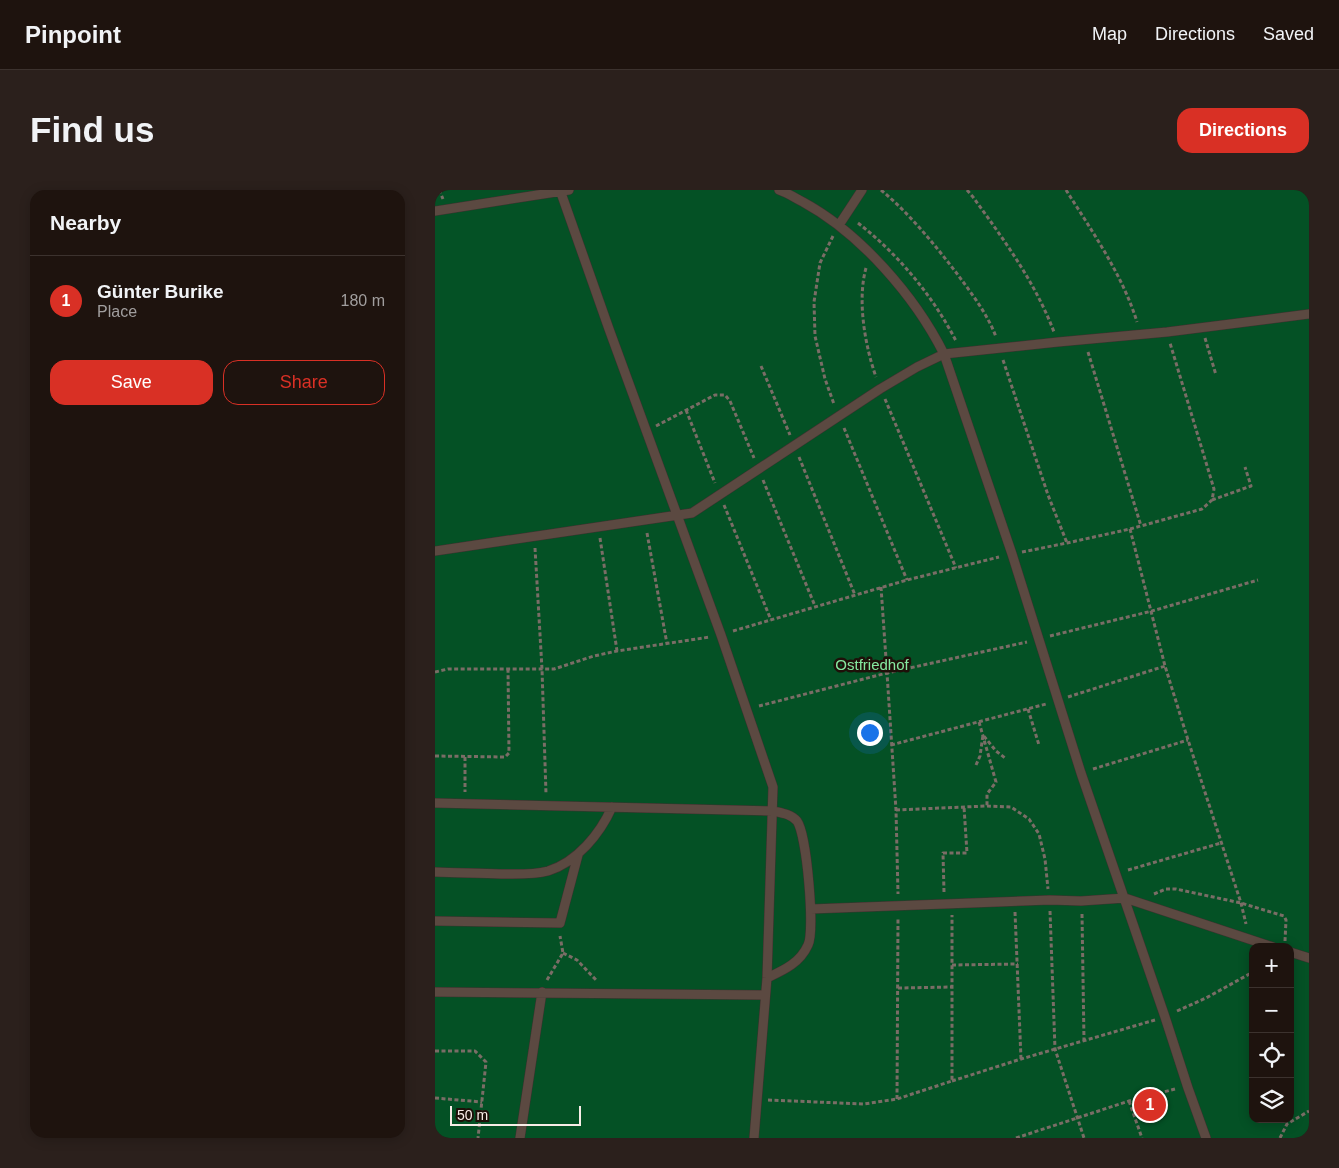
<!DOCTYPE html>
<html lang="en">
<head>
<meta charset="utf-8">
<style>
	:root { --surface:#1e130e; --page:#2b201c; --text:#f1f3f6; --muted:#a19e9e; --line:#3c322e; --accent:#d93025 }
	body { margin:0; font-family:Arial,sans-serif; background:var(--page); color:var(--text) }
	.controls { position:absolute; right:15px; bottom:15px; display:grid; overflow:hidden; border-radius:10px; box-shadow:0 2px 12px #0003 }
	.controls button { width:45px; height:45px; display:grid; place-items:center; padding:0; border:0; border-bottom:1px solid var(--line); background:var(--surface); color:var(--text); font:25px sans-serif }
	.scale { position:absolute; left:15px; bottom:12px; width:131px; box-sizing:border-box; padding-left:5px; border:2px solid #f8ece7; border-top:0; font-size:14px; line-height:18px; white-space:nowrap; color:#f8ece7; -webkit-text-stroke:4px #1e1009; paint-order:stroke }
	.you { position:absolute; left:434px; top:542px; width:18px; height:18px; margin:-12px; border:4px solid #fff; border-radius:50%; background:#1a73e8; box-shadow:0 0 0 8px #1a73e833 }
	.badge { display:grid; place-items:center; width:32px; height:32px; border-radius:50%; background:var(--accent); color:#fff; font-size:16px; font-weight:700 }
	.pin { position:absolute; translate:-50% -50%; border:2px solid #fff; box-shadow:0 1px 5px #0006 }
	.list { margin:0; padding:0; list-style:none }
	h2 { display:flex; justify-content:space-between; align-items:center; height:65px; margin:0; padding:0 20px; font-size:21px }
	h2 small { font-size:16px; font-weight:400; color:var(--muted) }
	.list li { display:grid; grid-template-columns:32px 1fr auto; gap:15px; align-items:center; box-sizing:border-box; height:90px; padding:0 20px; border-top:1px solid var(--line) }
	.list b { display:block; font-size:19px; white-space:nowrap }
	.list p { margin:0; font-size:16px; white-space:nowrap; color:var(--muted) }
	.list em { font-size:16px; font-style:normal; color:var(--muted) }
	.actions { display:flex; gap:10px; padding:15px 20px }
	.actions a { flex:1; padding:11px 0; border:1px solid var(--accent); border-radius:15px; text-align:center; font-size:18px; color:var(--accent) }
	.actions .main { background:var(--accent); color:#fff }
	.icon { flex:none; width:28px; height:28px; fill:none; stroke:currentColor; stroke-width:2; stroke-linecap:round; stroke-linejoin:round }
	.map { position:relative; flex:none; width:874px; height:948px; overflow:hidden; border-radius:15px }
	header { display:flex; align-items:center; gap:30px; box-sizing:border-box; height:70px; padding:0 25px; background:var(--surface); border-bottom:1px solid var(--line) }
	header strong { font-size:24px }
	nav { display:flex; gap:28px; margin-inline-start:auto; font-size:18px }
	.intro { display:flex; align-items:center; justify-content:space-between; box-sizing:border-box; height:120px; padding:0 30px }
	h1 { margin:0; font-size:35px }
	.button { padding:12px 22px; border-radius:15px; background:var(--accent); color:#fff; font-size:18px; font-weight:700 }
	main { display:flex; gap:30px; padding:0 30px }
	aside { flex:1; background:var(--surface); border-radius:15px; box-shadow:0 2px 12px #0003 }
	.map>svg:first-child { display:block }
	.green { fill:#045125; fill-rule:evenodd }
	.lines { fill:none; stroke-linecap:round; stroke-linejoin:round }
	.service-casing { stroke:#3e322f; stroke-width:10 }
	.path { stroke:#7a6d66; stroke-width:3; stroke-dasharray:4 2.5; stroke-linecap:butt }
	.service { stroke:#5b4941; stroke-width:9 }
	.labels { text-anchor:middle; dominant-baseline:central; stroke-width:5; stroke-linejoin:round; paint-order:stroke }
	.park-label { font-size:15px; fill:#86e9a0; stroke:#1e1009 }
</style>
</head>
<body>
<header>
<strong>Pinpoint</strong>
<nav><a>Map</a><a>Directions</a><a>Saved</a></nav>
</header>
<div class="intro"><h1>Find us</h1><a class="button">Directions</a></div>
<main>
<aside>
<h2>Nearby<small></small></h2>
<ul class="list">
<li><span class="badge">1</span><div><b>Günter Burike</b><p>Place</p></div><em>180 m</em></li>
</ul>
<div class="actions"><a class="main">Save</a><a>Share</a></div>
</aside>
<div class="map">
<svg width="874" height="948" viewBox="0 0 874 948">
	<rect width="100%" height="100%" fill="#281912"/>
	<path class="green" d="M0,0H874V948H0ZM818,757H855V929H818Z"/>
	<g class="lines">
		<defs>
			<path id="service" d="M125,0L174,139L286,445L338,597L332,788L319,948
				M344,0C353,3 360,8 368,12C425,43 480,106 509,164L577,364L646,583L730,827L753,898L771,948
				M0,21L134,0
				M404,35L427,0
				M0,361L257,323L445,199L482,177L509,164L623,152L732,142L874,124
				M0,613L338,621C347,623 356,624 362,631C372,645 380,741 373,755C365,773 349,780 332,788
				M0,682C22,683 44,683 66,684C81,684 98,685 113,681C142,672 165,644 177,617
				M376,719L615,710L646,711L690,708L838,757
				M0,731L125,733L143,665
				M855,762L874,768
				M0,802L330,805
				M85,948L107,802"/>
		</defs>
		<use href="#service" class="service-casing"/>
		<path class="path" d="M4,0L8,9
			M446,0C475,24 500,55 523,85C537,104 553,125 561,147
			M532,0L538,7C569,50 600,92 619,142
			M631,0C657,41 688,86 702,132
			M423,33C463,64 498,106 521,151
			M398,46L385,73L379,112L380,146L390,189L399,214
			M431,78C422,110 430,156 441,187
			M770,148L781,185
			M653,162L706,336
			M568,170L613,305L632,353
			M326,176L355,245
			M450,209L521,378
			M251,220L280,293
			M221,236L280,205H290L295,211L319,268
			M409,238L472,390
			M364,267L420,405
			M328,290L380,416
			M777,310L816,296L810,277
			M289,315L336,430
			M695,339L730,476L753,550L806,713L811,734
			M212,343L232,454
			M165,348L182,461
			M100,358L107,479L111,604
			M587,362L632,353L695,339L767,319L777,310L779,299L735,153
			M446,397L452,483L592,452
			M298,441L472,390L564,367
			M615,446L717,421L823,390
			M0,482L13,479H119L159,466L182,461L275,447
			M633,507L730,476
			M324,516L452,483L461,620L463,704
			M593,519L604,555
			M544,532L561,592L552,604V616
			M456,555L611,514
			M0,566L70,567L74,563L73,479
			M30,567V602
			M541,575L545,566L548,545L561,561L570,568
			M658,579L753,550
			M461,620L552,616L576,617L594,629L604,644L610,669L613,699
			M693,680L786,653
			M509,702L508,663H532L529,617
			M719,704L731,699H741L806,713L849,726L851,730L850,751
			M615,721L620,859L649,948
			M580,722L586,869
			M647,724L649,851
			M128,763L142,770L162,791
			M517,775L583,774
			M112,790L128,763L125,746
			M463,798L516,797
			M742,821L771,808L818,782
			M0,861H40L51,872L43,948
			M517,891L586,869L720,830
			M0,908L47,912
			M462,909L463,728
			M333,910L429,914L462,909L517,891V725
			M694,911L707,948
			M581,948L694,911L740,899
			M845,948L852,934L874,921"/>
		<use href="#service" class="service"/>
	</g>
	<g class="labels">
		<g class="park-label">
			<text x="437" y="474">Ostfriedhof</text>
		</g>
	</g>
</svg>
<div class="controls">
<button>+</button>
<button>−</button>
<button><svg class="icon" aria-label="locate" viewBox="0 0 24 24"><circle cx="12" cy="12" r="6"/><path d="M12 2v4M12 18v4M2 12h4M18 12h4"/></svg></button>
<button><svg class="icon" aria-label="layers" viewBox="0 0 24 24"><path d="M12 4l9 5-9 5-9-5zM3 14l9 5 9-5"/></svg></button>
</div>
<div class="scale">50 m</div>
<div class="you"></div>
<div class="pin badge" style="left:715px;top:915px">1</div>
</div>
</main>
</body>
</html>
